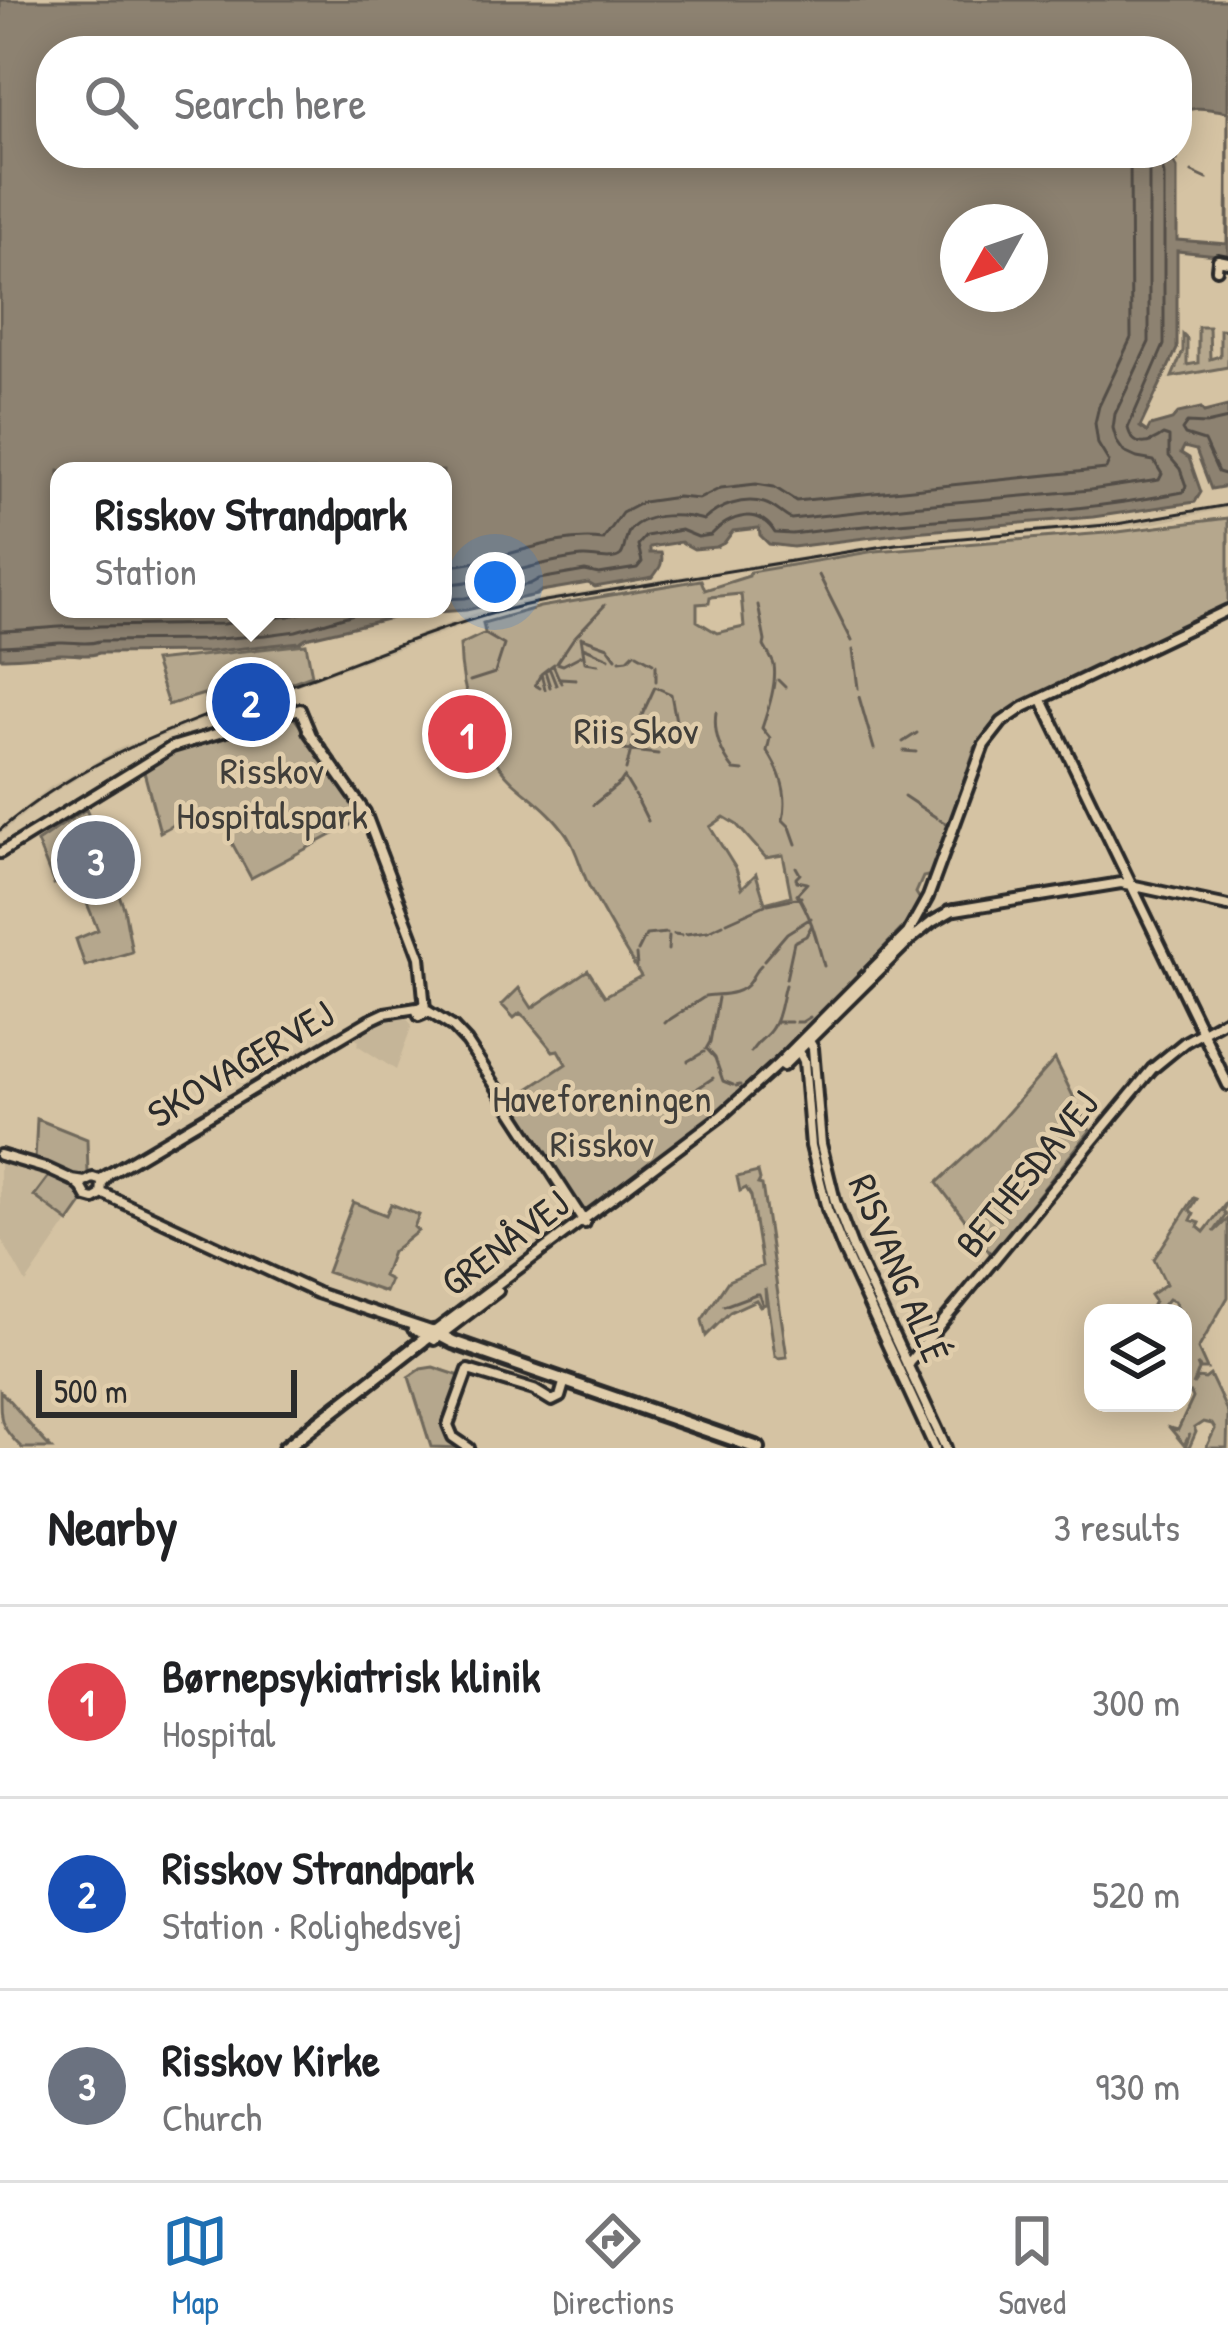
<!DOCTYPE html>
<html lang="en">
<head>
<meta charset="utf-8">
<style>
	:root { --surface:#fff; --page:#f2f2f2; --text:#202124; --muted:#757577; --line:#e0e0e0; --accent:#1f6fb2 }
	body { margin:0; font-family:"Patrick Hand",sans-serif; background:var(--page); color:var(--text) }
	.controls { position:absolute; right:36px; bottom:36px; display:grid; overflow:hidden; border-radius:24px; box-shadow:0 6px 30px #0003 }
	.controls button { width:108px; height:108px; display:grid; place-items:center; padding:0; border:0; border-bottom:3px solid var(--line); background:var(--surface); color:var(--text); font:60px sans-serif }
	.compass { position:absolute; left:940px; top:204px; width:108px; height:108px; border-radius:50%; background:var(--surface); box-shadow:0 6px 30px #0003; rotate:230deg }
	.scale { position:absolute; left:36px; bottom:30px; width:261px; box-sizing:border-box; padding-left:12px; border:6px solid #2b2b2b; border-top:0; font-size:33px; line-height:42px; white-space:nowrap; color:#2b2b2b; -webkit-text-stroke:9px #e0cdab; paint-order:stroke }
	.you { position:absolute; left:495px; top:582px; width:42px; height:42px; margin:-30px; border:9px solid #fff; border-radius:50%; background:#1a73e8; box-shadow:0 0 0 18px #1a73e833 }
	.badge { display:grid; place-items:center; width:78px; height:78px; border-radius:50%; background:var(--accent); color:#fff; font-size:39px; font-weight:700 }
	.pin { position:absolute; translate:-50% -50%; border:6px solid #fff; box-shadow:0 3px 12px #0006 }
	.popup { position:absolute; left:50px; top:462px; width:402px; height:156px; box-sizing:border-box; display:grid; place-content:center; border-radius:24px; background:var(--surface); filter:drop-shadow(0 3px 9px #0005); font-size:39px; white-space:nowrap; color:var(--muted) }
	.popup b { font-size:45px; color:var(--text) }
	.popup::after { content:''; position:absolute; left:50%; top:100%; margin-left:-24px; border:24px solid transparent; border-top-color:var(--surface) }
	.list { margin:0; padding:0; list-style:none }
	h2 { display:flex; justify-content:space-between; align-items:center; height:156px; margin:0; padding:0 48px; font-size:51px }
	h2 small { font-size:39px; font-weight:400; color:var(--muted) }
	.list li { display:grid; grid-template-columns:78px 1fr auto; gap:36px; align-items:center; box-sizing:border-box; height:192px; padding:0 48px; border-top:3px solid var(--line) }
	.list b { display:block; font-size:45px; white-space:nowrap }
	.list p { margin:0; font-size:39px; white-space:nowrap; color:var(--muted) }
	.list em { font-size:39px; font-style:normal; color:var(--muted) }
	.icon { flex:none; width:66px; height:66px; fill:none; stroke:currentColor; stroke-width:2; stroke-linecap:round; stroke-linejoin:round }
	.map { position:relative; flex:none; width:1228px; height:1448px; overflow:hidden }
	.search { position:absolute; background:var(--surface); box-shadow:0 6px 30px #0003; left:36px; right:36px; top:36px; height:132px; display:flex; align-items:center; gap:30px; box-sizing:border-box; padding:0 42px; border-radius:48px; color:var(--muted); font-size:45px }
	.sheet { height:732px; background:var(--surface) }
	nav { display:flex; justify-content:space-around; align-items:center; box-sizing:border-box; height:168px; border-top:3px solid var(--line); background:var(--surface); font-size:33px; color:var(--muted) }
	nav a { display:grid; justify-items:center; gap:6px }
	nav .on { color:var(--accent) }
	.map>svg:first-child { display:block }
	.built { fill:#c5b598 }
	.green { fill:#b5a78d; stroke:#70695c; stroke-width:3; fill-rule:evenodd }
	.water { fill:#8d8271; stroke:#665f55; stroke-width:3; fill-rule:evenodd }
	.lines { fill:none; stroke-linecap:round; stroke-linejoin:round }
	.shore { stroke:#524e47; stroke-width:3 }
	.stream { stroke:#665f55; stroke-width:3 }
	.minor-casing { stroke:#2b2b2b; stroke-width:16 }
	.major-casing { stroke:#2b2b2b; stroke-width:20 }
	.minor { stroke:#e0cdab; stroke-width:8 }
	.major { stroke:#e0cdab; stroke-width:10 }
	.tram { stroke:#2b2b2b; stroke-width:3 }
	.labels { text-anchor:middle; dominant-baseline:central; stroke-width:9; stroke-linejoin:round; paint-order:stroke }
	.park-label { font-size:39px; fill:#403e3a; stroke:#e0cdab }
	.street-label { font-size:39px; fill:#2b2b2b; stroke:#e0cdab }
</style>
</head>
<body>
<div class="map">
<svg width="1228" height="1448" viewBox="0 0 1228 1448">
	<rect width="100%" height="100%" fill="#d5c3a3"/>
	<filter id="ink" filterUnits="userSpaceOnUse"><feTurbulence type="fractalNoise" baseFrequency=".00833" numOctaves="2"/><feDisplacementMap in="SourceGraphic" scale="24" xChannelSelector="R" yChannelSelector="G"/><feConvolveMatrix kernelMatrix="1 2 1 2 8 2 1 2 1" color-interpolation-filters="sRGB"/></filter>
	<g filter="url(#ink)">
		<path class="built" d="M1228,504V508L1150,524L896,545L556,601L495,614L218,714L120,753L43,799L0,834V827L50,787L120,748L476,613L525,601L896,542L1139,519Z
			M404,1015L412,1025L396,1070L357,1045L359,1041L352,1037L378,1020Z
			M0,1160L75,1186L83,1200L26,1283L0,1237Z"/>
		<path class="green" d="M1198,327H1209L1210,359L1220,356V329L1228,330V367L1172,377L1183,351V335L1187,339V365L1198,363Z
			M1228,518V607L1003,714L975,748L932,875L923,877L916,893L921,901L908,922L764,1073L720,1112L619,1189L582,1212L509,1102L566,1064L558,1050L553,1051L525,1017L520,1013L514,1018L502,1005L519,988L532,1008L588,970L605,996L641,976C623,947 605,917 589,886C581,870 577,850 567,835C553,813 532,799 513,782C478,748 461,693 460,645L485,633L483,623L540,607L701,580L705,590L749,576L750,572L875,551L1118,532ZM741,594L744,627L717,633L697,621V604L709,603L710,597ZM724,817L737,825L766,858L783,855L791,896L765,903L756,874L742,888L736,869L710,827Z
			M306,644L312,675L208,713L204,694L168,705L154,661Z
			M292,715L358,804L372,843L360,820L251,878L225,830L218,822L182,820L160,832L143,768L184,747Z
			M86,809L124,908L132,952L85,966L76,939L98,930L76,877L54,884L37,842Z
			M1055,1059L1090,1131L991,1254L937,1183L989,1134Z
			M37,1119L87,1139L88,1174L79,1178L35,1161Z
			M758,1172L760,1180L758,1184L762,1185L787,1357L778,1358L775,1355L765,1288L766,1304L760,1306L756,1300L730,1312L706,1336L702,1320L728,1281L762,1266L751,1196L746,1188L740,1191L737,1177Z
			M49,1176L78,1188L83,1202L69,1222L34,1196Z
			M1194,1198L1197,1199L1190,1210L1194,1214L1191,1220L1200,1223L1198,1227L1204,1232L1227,1202L1223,1210L1226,1215L1214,1232L1228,1219V1297L1198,1349L1207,1369H1201L1197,1365L1199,1370L1193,1385L1198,1378L1205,1379L1210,1375L1228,1413L1227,1448H1206L1215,1429L1212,1424L1203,1422L1194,1428L1196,1432L1189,1448H1185L1190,1434L1184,1445L1170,1428L1178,1430L1193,1398L1191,1393L1183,1394V1324L1187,1332L1188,1330L1183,1313H1180L1174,1301L1168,1299L1161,1308L1152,1305L1154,1301L1150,1295L1166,1284L1154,1259Z
			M353,1202L386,1215L391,1204L419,1215L414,1227L418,1231L392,1252L383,1276L390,1280L385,1292L327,1272Z
			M433,1367L460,1376C450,1407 431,1426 463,1448L431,1447L409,1377L421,1369Z
			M0,1391C19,1409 32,1430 51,1448H22C0,1427 0,1422 0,1391Z"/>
		<path class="water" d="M0,0H1228V256L1177,251V349L1140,427L1147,432L1150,426L1172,420L1178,413L1201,408L1204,412L1228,406V486L1211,489L1196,450L1184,447L1181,453L1189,458L1201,492L1195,502L1093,517L913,532L793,547L769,544L760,535L759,528L733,531L724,543L716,547L694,549L681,542L650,547V553H661C664,563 659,569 653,577L595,587L588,583L541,591L536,595L466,610L408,614L306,638L300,642L207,652L99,653C85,658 74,653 60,654C40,656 21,658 0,658ZM51,51H1177V120C1187,102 1210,109 1228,112L1227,244L1177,240V168L1172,160H1177V153H51ZM958,222H1030V294H958ZM443,471V609H59V471Z"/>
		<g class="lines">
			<path class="shore" d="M1228,419L1206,424L1187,423L1182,430L1185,435L1204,441L1218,472L1228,475
				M443,566C497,565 548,533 603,540L622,513L643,502L678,497L699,499L721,488L756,484L774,487L796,501L1106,469L1109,462L1098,444L1095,423L1099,406L1131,338L1130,153
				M443,584C491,583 535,561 583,557C593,556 612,563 621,555C626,549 624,536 631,529C647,512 684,514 704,520C719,506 743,497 764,503C775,506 782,515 791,519L911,506L1090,490L1159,480L1162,474L1154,461L1137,458L1124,452L1117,442L1113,428L1115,414L1149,342V153
				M443,599L465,598L530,584L539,579L585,571L599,574L637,568L642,562L638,545L646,536L681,530L698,537L711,535C730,515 759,506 775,533L792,534C921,516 1055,518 1183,492L1186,486L1180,469L1169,456V437L1163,435C1149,445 1133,449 1128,428L1164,345V175L1162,165L1165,153
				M0,631C20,631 40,628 60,627C74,626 85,629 99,626L223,624L289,616L318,609
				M0,646C20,646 40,643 60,642C74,641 85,646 99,641L206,640L266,635L296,631L357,613L384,609"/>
			<path class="stream" d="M1192,172L1207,179
				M819,575L852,641
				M758,605L765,641L764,646C767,652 772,658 774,665C777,684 768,710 762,728L770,738L767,751C781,772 789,795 783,820L790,827L796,844
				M581,637L585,662L598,664
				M583,638L608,647L616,658
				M583,647L609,658
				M853,650L858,688
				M637,654L653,663
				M582,655L563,665L557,663L573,639L605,605
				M620,660L628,659L634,653
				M553,665L561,683
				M550,670L556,685
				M545,671L550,687
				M541,674L545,689
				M560,678L576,679
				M778,680L785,687
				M470,681L495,673L504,645L485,634
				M656,681V665
				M540,688L535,685L541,674L554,664
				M859,697L874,749
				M716,712C713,733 721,753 734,770L743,771
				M641,717L655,687L671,694L676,721
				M637,728L639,721
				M903,742L917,733
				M623,750L658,754
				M904,751L916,752
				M626,770L634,737
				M635,795L648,821
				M904,796L937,818
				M593,805L620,783L624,777L633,792
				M940,820L947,824
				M796,867L800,874L796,878L797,881L807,883L797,894C811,915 817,941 824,966
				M768,904L801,897
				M727,922L765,905
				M674,934L682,935
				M686,934L708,931L723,924
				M668,950L669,936
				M638,951L646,935L667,933
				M636,955L637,967
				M764,960L787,933L811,918
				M786,979L794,942L806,936L812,925
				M705,996C720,994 741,996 750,981C753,975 756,970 761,965
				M669,1020L703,998
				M775,1022H791
				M796,1022H802L810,1017
				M665,1023L667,1021
				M706,1049L710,1042L718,998
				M708,1050L715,1058L723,1081L733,1085
				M751,1052C757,1041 766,1038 772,1028C780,1017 781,998 785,985
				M688,1061L704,1052
				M736,1086L740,1085
				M698,1088L713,1078
				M693,1091L696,1090
				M724,1306L756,1294H759L762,1303"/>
			<defs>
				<path id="minor" d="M1217,269L1218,260L1228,262
					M1043,702L1228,1085
					M308,731L365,812L420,957L425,1009
					M0,853L172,747L300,709L310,733
					M949,911L1121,883L1228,906
					M422,1006L426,1013L419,1016L416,1009Z
					M426,1010L453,1027L467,1042L585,1223
					M808,1039L813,1048L821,1144L835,1201L852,1246L946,1448
					M797,1047L804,1061L811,1146L827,1209L844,1251L935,1448
					M783,1066L910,940L932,922L953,910
					M0,1155L48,1169L72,1180L85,1182L93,1178L99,1180L370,1020L385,1013L417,1008
					M75,1182L82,1188L87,1197L94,1199L101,1195L102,1183L107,1177
					M102,1193L317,1293L434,1332L721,1116L776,1066L908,933L928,897L984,745L1002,722L1024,707L1228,610
					M413,1329L434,1340L498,1291
					M907,1365L1152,1069L1185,1042L1228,1018
					M469,1448L453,1437L448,1425L468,1370L534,1390L552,1401L560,1397L565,1380"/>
				<path id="major" d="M285,1448L434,1332L453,1342L758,1448"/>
			</defs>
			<use href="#minor" class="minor-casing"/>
			<use href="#major" class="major-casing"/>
			<use href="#minor" class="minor"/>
			<use href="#major" class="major"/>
			<path class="tram" d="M0,830C91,750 207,716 319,675C393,647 467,616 545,601L896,544L1117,524L1228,505"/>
		</g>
	</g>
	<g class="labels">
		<g class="park-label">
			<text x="636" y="729">Riis Skov</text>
			<text x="272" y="769">Risskov<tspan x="272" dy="45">Hospitalspark</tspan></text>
			<text x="602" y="1097">Haveforeningen<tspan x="602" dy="45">Risskov</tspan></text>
		</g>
		<g class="street-label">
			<text transform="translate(240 1063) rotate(-31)">SKOVAGERVEJ</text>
			<text transform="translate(1026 1173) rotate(-51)">BETHESDAVEJ</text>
			<text transform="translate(504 1242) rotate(-37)">GRENÅVEJ</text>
			<text transform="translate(900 1268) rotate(67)">RISVANG ALLÉ</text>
		</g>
	</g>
</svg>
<div class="controls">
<button><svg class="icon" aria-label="layers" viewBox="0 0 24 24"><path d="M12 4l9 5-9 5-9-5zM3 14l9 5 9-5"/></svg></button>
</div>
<svg class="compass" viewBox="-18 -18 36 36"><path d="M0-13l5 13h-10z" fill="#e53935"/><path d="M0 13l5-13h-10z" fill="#757577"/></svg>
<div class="scale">500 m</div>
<div class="you"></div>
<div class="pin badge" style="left:467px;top:734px;background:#e0444e">1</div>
<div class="pin badge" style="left:251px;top:702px;background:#1a4fb4">2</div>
<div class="popup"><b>Risskov Strandpark</b>Station</div>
<div class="pin badge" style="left:96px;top:860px;background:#6b7280">3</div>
<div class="search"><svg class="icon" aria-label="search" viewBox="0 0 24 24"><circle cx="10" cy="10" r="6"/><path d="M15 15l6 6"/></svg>Search here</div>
</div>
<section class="sheet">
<h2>Nearby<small>3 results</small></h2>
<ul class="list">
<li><span class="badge" style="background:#e0444e">1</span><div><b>Børnepsykiatrisk klinik</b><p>Hospital</p></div><em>300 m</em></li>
<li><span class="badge" style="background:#1a4fb4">2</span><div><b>Risskov Strandpark</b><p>Station · Rolighedsvej</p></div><em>520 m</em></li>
<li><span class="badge" style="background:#6b7280">3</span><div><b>Risskov Kirke</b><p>Church</p></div><em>930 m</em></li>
</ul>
</section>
<nav>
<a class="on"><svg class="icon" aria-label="map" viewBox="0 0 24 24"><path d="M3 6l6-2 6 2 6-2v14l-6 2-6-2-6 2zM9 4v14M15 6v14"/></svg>Map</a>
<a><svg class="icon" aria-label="directions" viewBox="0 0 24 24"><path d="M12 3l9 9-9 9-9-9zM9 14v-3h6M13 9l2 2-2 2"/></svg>Directions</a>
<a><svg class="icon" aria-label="saved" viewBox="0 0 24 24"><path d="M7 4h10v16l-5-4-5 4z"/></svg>Saved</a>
</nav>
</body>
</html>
